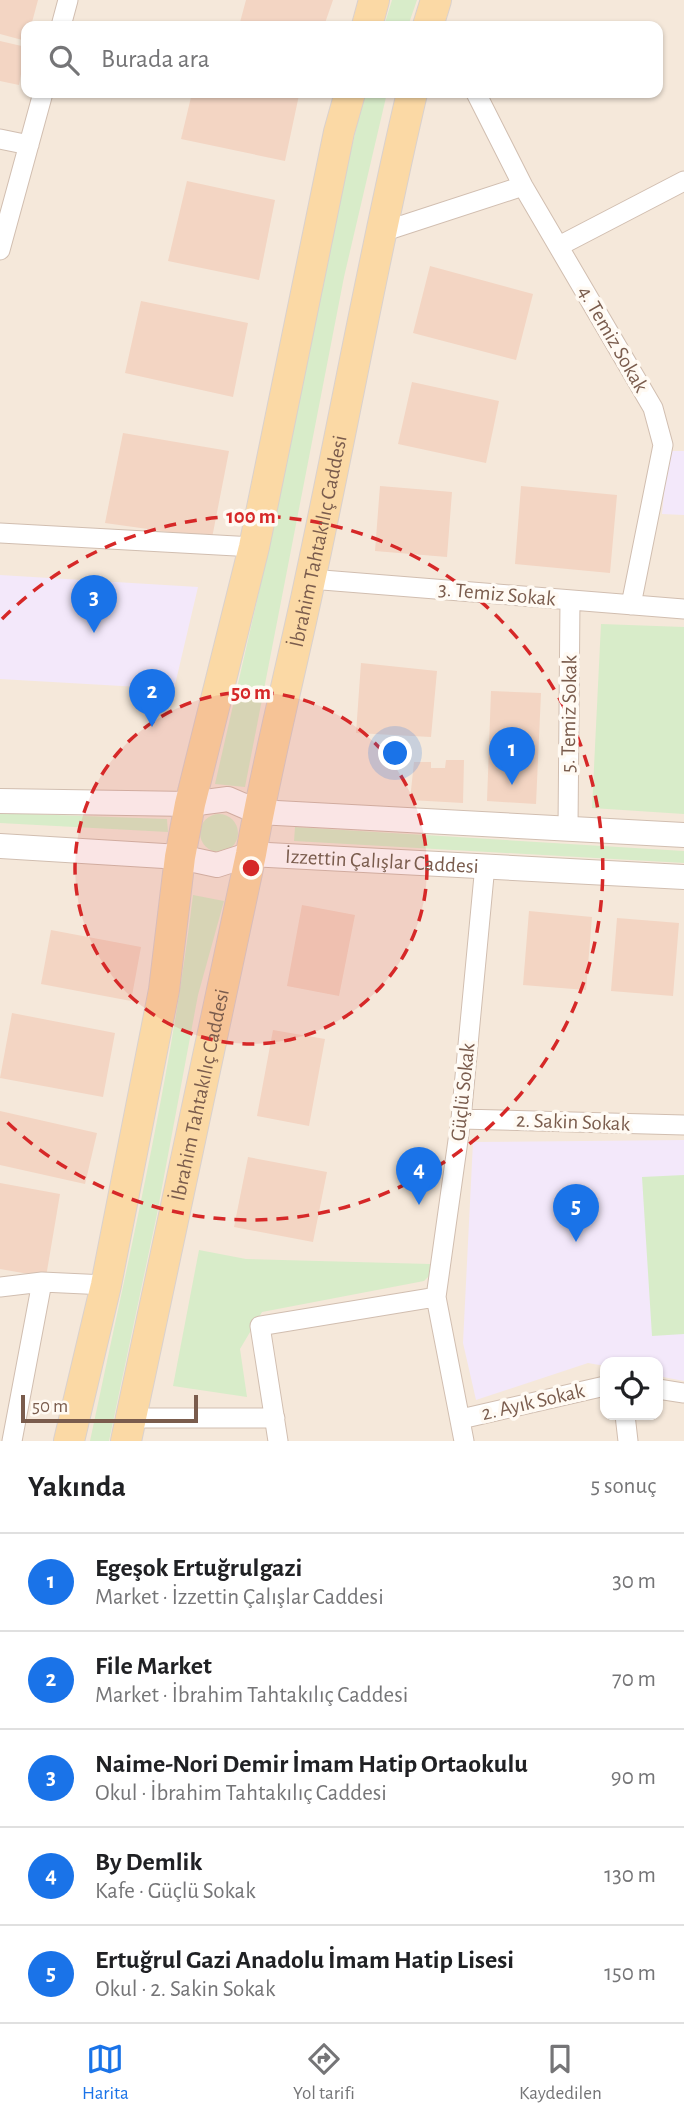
<!DOCTYPE html>
<html lang="tr">
<head>
<meta charset="utf-8">
<style>
	:root { --surface:#fff; --page:#f6f6f6; --text:#202124; --muted:#757577; --line:#e0e0e0; --accent:#1a73e8 }
	body { margin:0; font-family:"Alegreya Sans",sans-serif; background:var(--page); color:var(--text) }
	.controls { position:absolute; right:21px; bottom:21px; display:grid; overflow:hidden; border-radius:14px; box-shadow:0 2px 5px #0004 }
	.controls button { width:63px; height:63px; display:grid; place-items:center; padding:0; border:0; border-bottom:2px solid var(--line); background:var(--surface); color:var(--text); font:35px sans-serif }
	.scale { position:absolute; left:21px; bottom:18px; width:177px; box-sizing:border-box; padding-left:7px; border:4px solid #7a5c4d; border-top:0; font-size:19px; line-height:24px; white-space:nowrap; color:#7a5c4d; -webkit-text-stroke:5px #fffaf3; paint-order:stroke }
	.you { position:absolute; left:396px; top:754px; width:24px; height:24px; margin:-18px; border:5px solid #fff; border-radius:50%; background:#1a73e8; box-shadow:0 0 0 10px #1a73e833 }
	.badge { display:grid; place-items:center; width:46px; height:46px; border-radius:50%; background:var(--accent); color:#fff; font-size:23px; font-weight:700 }
	.pin { position:absolute; translate:-50% -58px; filter:drop-shadow(0 2px 4px #0008) }
	.pin::after { content:''; position:absolute; top:37px; width:24px; height:21px; background:inherit; clip-path:polygon(0 0,100% 0,50% 100%) }
	.list { margin:0; padding:0; list-style:none }
	h2 { display:flex; justify-content:space-between; align-items:center; height:91px; margin:0; padding:0 28px; font-size:30px }
	h2 small { font-size:23px; font-weight:400; color:var(--muted) }
	.list li { display:grid; grid-template-columns:46px 1fr auto; gap:21px; align-items:center; box-sizing:border-box; height:98px; padding:0 28px; border-top:2px solid var(--line) }
	.list b { display:block; font-size:26px; white-space:nowrap }
	.list p { margin:0; font-size:23px; white-space:nowrap; color:var(--muted) }
	.list em { font-size:23px; font-style:normal; color:var(--muted) }
	.icon { flex:none; width:38px; height:38px; fill:none; stroke:currentColor; stroke-width:2; stroke-linecap:round; stroke-linejoin:round }
	.map { position:relative; flex:none; width:684px; height:1441px; overflow:hidden }
	.search { position:absolute; background:var(--surface); box-shadow:0 2px 5px #0004; left:21px; right:21px; top:21px; height:77px; display:flex; align-items:center; gap:18px; box-sizing:border-box; padding:0 24px; border-radius:14px; color:var(--muted); font-size:26px }
	.sheet { height:581px; background:var(--surface) }
	nav { display:flex; justify-content:space-around; align-items:center; box-sizing:border-box; height:98px; border-top:2px solid var(--line); background:var(--surface); font-size:19px; color:var(--muted) }
	nav a { display:grid; justify-items:center; gap:4px }
	nav .on { color:var(--accent) }
	.map>svg:first-child { display:block }
	.residential { fill:#f5e8da; fill-rule:evenodd }
	.education { fill:#f3e8fa }
	.green { fill:#d8ecc9 }
	.building { fill:#f3d5c3 }
	.lines { fill:none; stroke-linecap:round; stroke-linejoin:round }
	.minor-casing { stroke:#d1beb0; stroke-width:21 }
	.tertiary-casing { stroke:#d1beb0; stroke-width:26 }
	.primary-casing { stroke:#dad1cd; stroke-width:32 }
	.minor { stroke:#fff; stroke-width:19 }
	.tertiary { stroke:#fff; stroke-width:24 }
	.primary { stroke:#fbd9a5; stroke-width:30 }
	.ring { fill:none; stroke:#d62828; stroke-width:3.5; stroke-dasharray:12 9 }
	.labels { text-anchor:middle; dominant-baseline:central; stroke-width:7; stroke-linejoin:round; paint-order:stroke }
	.street-label { font-size:21px; fill:#7a5c4d; stroke:#fffaf3 }
	.centre { fill:#d62828; stroke:#fffaf3; stroke-width:3.5 }
	.ring-label { font-size:21px; text-anchor:middle; font-weight:bold; fill:#d62828; stroke:#fffaf3; stroke-width:7; stroke-linejoin:round; paint-order:stroke }
</style>
</head>
<body>
<div class="map">
<svg width="684" height="1441" viewBox="0 0 684 1441">
	<rect width="100%" height="100%" fill="#fdf6ec"/>
	<path class="residential" d="M0,0H684V1441H0ZM26,26H658V93H26ZM605,1362H658V1415H605Z"/>
	<path class="education" d="M668,451H684V515L662,514Z
		M0,575L198,587L174,689L0,679Z
		M684,1140V1381L658,1376V1362H605V1366L588,1363L476,1400L463,1343L473,1142Z"/>
	<path class="green" d="M392,0H417L408,26H384Z
		M365,93H387L344,277L245,787L215,784L259,592L322,269Z
		M601,624L684,627V814L592,808Z
		M0,813L167,819L168,832L0,823Z
		M200 833a19 19 0 1 1 38 0a19 19 0 1 1-38 0Z
		M295,827L684,851V863L294,841Z
		M193,895L224,901L198,995L157,1214L109,1441H90C128,1260 171,1079 193,895Z
		M684,1175V1334L652,1336L642,1177Z
		M199,1250L246,1259L430,1264L431,1274L424,1281L262,1312L240,1349L247,1397L173,1386Z"/>
	<path class="building" d="M0,0H38L31,26H26V41L0,34Z
		M246,0H333L324,26H239Z
		M0,41L26,47L19,85L0,81Z
		M192,93H286L299,95L285,161L181,139Z
		M187,181L275,200L259,280L168,261Z
		M430,266L533,294L516,360L413,333Z
		M141,301L248,323L233,397L125,373Z
		M412,382L499,401L486,463L398,444Z
		M123,433L229,451L212,538L105,523Z
		M380,486L452,492L447,557L375,551Z
		M521,486L617,495L610,573L515,564Z
		M361,663L437,671L431,737L356,733Z
		M491,691L541,693L536,804L487,801Z
		M446,760H464L463,803L410,800L414,762H431V768H445Z
		M302,905L355,915L339,996L287,986Z
		M529,911L592,917L586,990L523,985Z
		M617,918L679,923L673,996L611,991Z
		M51,930L141,947L131,1001L41,984Z
		M12,1013L115,1033L103,1097L0,1078Z
		M273,1030L325,1039L309,1126L257,1116Z
		M0,1111L97,1133L85,1184L0,1165Z
		M248,1157L327,1172L313,1242L234,1227Z
		M0,1183L60,1194L46,1277L0,1269Z"/>
	<g class="lines">
		<defs>
			<path id="minor" d="M61,26L68,0
				M476,93L523,186L653,408L663,445L631,605
				M0,139L29,145
				M379,233L523,186
				M559,246L684,181
				M0,250L43,93
				M0,533L254,547
				M310,579L684,609
				M568,828L570,600
				M461,1119L684,1125
				M0,1287L42,1282L106,1285
				M658,1389L684,1393
				M625,1415L628,1441
				M130,1418H275
				M461,1419L605,1386
				M12,1441L42,1282
				M278,1441L260,1326L436,1297
				M464,1441L436,1297L461,1119L485,865"/>
			<g id="tertiary">
				<path d="M0,801L190,804L228,799L258,812L684,835"/>
				<path id="s1" d="M0,846L180,857L217,865L251,854L684,877"/>
			</g>
			<g id="primary">
				<path d="M367,26L374,0"/>
				<path d="M428,26L436,0"/>
				<path d="M69,1441L106,1285L164,990L180,857L190,804L254,547L339,132L350,93"/>
				<path id="s2" d="M126,1441L251,854C267,762 291,671 310,580C345,417 374,254 412,93"/>
			</g>
		</defs>
		<use href="#minor" class="minor-casing"/>
		<use href="#tertiary" class="tertiary-casing"/>
		<use href="#primary" class="primary-casing"/>
		<use href="#minor" class="minor"/>
		<use href="#tertiary" class="tertiary"/>
		<use href="#primary" class="primary"/>
	</g>
	<circle cx="251" cy="868" r="176" fill="#d62828" fill-opacity=".12"/>
	<g class="ring">
		<circle cx="251" cy="868" r="176"/>
		<path d="M2 619A352 352 0 1 1 2 1117"/>
	</g>
	<g class="labels">
		<g class="street-label">
			<text transform="translate(613 339) rotate(60)">4. Temiz Sokak</text>
			<text stroke="none"><textPath href="#s2" startOffset="920">İbrahim Tahtakılıç Caddesi</textPath></text>
			<text transform="translate(497 594) rotate(5)">3. Temiz Sokak</text>
			<text transform="translate(569 714) rotate(-89)">5. Temiz Sokak</text>
			<text stroke="none"><textPath href="#s1" startOffset="385">İzzettin Çalışlar Caddesi</textPath></text>
			<text transform="translate(463 1092) rotate(-84)">Güçlü Sokak</text>
			<text stroke="none"><textPath href="#s2" startOffset="354">İbrahim Tahtakılıç Caddesi</textPath></text>
			<text transform="translate(573 1122) rotate(2)">2. Sakin Sokak</text>
			<text transform="translate(533 1402) rotate(-13)">2. Ayık Sokak</text>
		</g>
	</g>
	<circle cx="251" cy="868" r="10" class="centre"/>
	<g class="ring-label">
		<text x="251" y="523">100 m</text>
		<text x="251" y="699">50 m</text>
	</g>
</svg>
<div class="controls">
<button><svg class="icon" aria-label="locate" viewBox="0 0 24 24"><circle cx="12" cy="12" r="6"/><path d="M12 2v4M12 18v4M2 12h4M18 12h4"/></svg></button>
</div>
<div class="scale">50 m</div>
<div class="you"></div>
<div class="pin badge" style="left:512px;top:785px">1</div>
<div class="pin badge" style="left:152px;top:727px">2</div>
<div class="pin badge" style="left:94px;top:633px">3</div>
<div class="pin badge" style="left:419px;top:1205px">4</div>
<div class="pin badge" style="left:576px;top:1242px">5</div>
<div class="search"><svg class="icon" aria-label="search" viewBox="0 0 24 24"><circle cx="10" cy="10" r="6"/><path d="M15 15l6 6"/></svg>Burada ara</div>
</div>
<section class="sheet">
<h2>Yakında<small>5 sonuç</small></h2>
<ul class="list">
<li><span class="badge">1</span><div><b>Egeşok Ertuğrulgazi</b><p>Market · İzzettin Çalışlar Caddesi</p></div><em>30 m</em></li>
<li><span class="badge">2</span><div><b>File Market</b><p>Market · İbrahim Tahtakılıç Caddesi</p></div><em>70 m</em></li>
<li><span class="badge">3</span><div><b>Naime-Nori Demir İmam Hatip Ortaokulu</b><p>Okul · İbrahim Tahtakılıç Caddesi</p></div><em>90 m</em></li>
<li><span class="badge">4</span><div><b>By Demlik</b><p>Kafe · Güçlü Sokak</p></div><em>130 m</em></li>
<li><span class="badge">5</span><div><b>Ertuğrul Gazi Anadolu İmam Hatip Lisesi</b><p>Okul · 2. Sakin Sokak</p></div><em>150 m</em></li>
</ul>
</section>
<nav>
<a class="on"><svg class="icon" aria-label="map" viewBox="0 0 24 24"><path d="M3 6l6-2 6 2 6-2v14l-6 2-6-2-6 2zM9 4v14M15 6v14"/></svg>Harita</a>
<a><svg class="icon" aria-label="directions" viewBox="0 0 24 24"><path d="M12 3l9 9-9 9-9-9zM9 14v-3h6M13 9l2 2-2 2"/></svg>Yol tarifi</a>
<a><svg class="icon" aria-label="saved" viewBox="0 0 24 24"><path d="M7 4h10v16l-5-4-5 4z"/></svg>Kaydedilen</a>
</nav>
</body>
</html>
